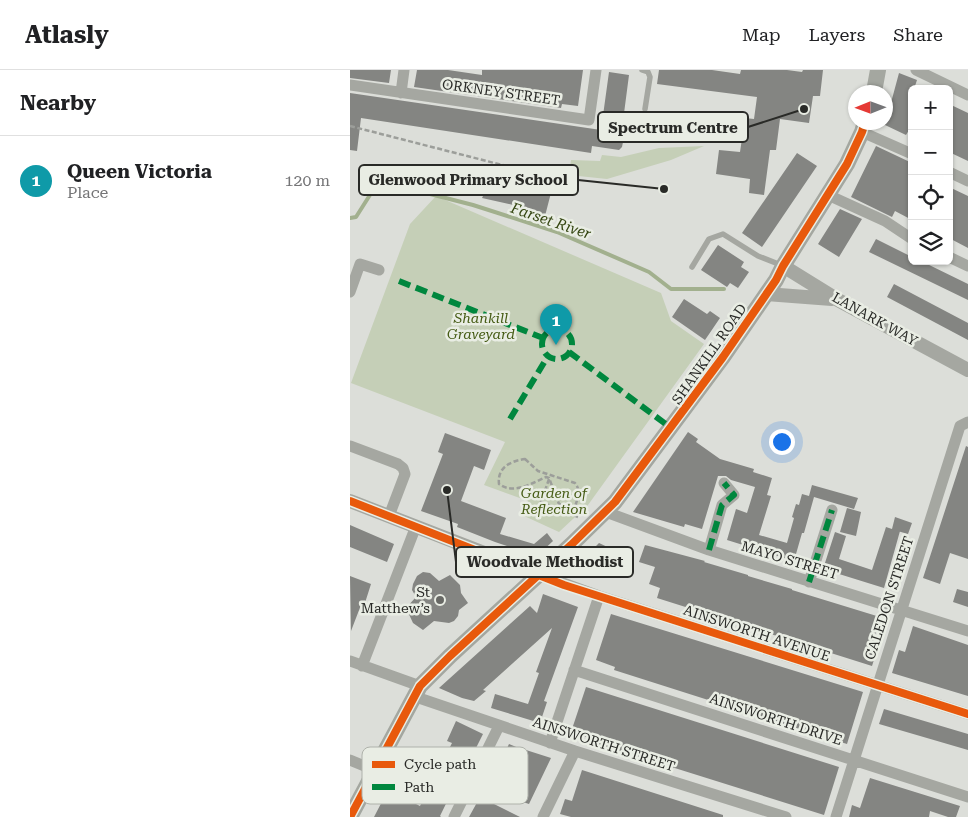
<!DOCTYPE html>
<html lang="en">
<head>
<meta charset="utf-8">
<style>
	:root { --surface:#fff; --page:#f6f6f6; --text:#202124; --muted:#757577; --line:#e0e0e0; --accent:#1a73e8 }
	body { margin:0; font-family:"Roboto Serif",serif; background:var(--page); color:var(--text) }
	.controls { position:absolute; right:15px; top:15px; display:grid; overflow:hidden; border-radius:8px; box-shadow:0 1px 4px #0004 }
	.controls button { width:45px; height:45px; display:grid; place-items:center; padding:0; border:0; border-bottom:1px solid var(--line); background:var(--surface); color:var(--text); font:25px sans-serif }
	.compass { position:absolute; left:498px; top:15px; width:45px; height:45px; border-radius:50%; background:var(--surface); box-shadow:0 1px 4px #0004; rotate:269deg }
	.you { position:absolute; left:431px; top:371px; width:18px; height:18px; margin:-12px; border:4px solid #fff; border-radius:50%; background:#1a73e8; box-shadow:0 0 0 8px #1a73e833 }
	.badge { display:grid; place-items:center; width:32px; height:32px; border-radius:50%; background:var(--accent); color:#fff; font-size:16px; font-weight:700 }
	.pin { position:absolute; translate:-50% -41px; filter:drop-shadow(0 1px 2px #0008) }
	.pin::after { content:''; position:absolute; top:26px; width:18px; height:15px; background:inherit; clip-path:polygon(0 0,100% 0,50% 100%) }
	.list { margin:0; padding:0; list-style:none }
	h2 { display:flex; justify-content:space-between; align-items:center; height:65px; margin:0; padding:0 20px; font-size:21px }
	h2 small { font-size:16px; font-weight:400; color:var(--muted) }
	.list li { display:grid; grid-template-columns:32px 1fr auto; gap:15px; align-items:center; box-sizing:border-box; height:90px; padding:0 20px; border-top:1px solid var(--line) }
	.list b { display:block; font-size:19px; white-space:nowrap }
	.list p { margin:0; font-size:16px; white-space:nowrap; color:var(--muted) }
	.list em { font-size:16px; font-style:normal; color:var(--muted) }
	.icon { flex:none; width:28px; height:28px; fill:none; stroke:currentColor; stroke-width:2; stroke-linecap:round; stroke-linejoin:round }
	.map { position:relative; flex:none; width:618px; height:747px; overflow:hidden }
	header { display:flex; align-items:center; gap:30px; box-sizing:border-box; height:70px; padding:0 25px; background:var(--surface); border-bottom:1px solid var(--line) }
	header strong { font-size:24px }
	nav { display:flex; gap:28px; margin-inline-start:auto; font-size:18px }
	main { display:flex }
	aside { flex:1; background:var(--surface) }
	.map>svg:first-child { display:block }
	.green { fill:#c5cfb7 }
	.lines { fill:none; stroke-linecap:round; stroke-linejoin:round }
	.stream { stroke:#a2b08e; stroke-width:4 }
	.building { fill:#848582 }
	.path { stroke:#9c9e9a; stroke-width:2.5; stroke-dasharray:5 2.5; stroke-linecap:butt }
	.service { stroke:#a5a7a1; stroke-width:5.5 }
	.minor { stroke:#a5a7a1; stroke-width:11 }
	.tertiary { stroke:#a5a7a1; stroke-width:14 }
	.secondary { stroke:#a4a7a0; stroke-width:16 }
	.quiet { stroke:#00873e; stroke-width:6; stroke-dasharray:12 6; stroke-linecap:butt }
	.cycleway-casing { stroke:#e9ede4; stroke-width:11 }
	.cycleway { stroke:#e8590c; stroke-width:8 }
	.poi-dot { fill:#686965; stroke:#e9ede4; stroke-width:2 }
	.labels { text-anchor:middle; dominant-baseline:central; stroke-width:5; stroke-linejoin:round; paint-order:stroke }
	.street-label { font-size:14px; fill:#292a27; stroke:#e9ede4 }
	.park-label { font-size:14px; font-style:italic; fill:#455b14; stroke:#e9ede4 }
	.poi-label { font-size:14px; fill:#292a27; stroke:#e9ede4; text-anchor:end }
	.water-label { font-size:15px; font-style:italic; fill:#354612; stroke:#e9ede4 }
	.key { fill:#e9ede4; stroke:#afb2ab; stroke-width:1 }
	.key-label { font-size:14px; fill:#292a27 }
	.leader { fill:none; stroke:#292a27; stroke-width:2 }
	.callout-dot { fill:#292a27; stroke:#e9ede4; stroke-width:2 }
	.callout { fill:#e9ede4; stroke:#292a27; stroke-width:2 }
	.callout-label { font-size:15px; text-anchor:middle; font-weight:bold; fill:#292a27 }
</style>
</head>
<body>
<header>
<strong>Atlasly</strong>
<nav><a>Map</a><a>Layers</a><a>Share</a></nav>
</header>
<main>
<aside>
<h2>Nearby<small></small></h2>
<ul class="list">
<li><span class="badge" style="background:#0f9aa8">1</span><div><b>Queen Victoria</b><p>Place</p></div><em>120 m</em></li>
</ul>
</aside>
<div class="map">
<svg width="618" height="747" viewBox="0 0 618 747">
	<rect width="100%" height="100%" fill="#dcded9"/>
	<path class="green" d="M354,76L321,90L257,109L219,105L221,90L250,91L252,85L271,87L309,78Z
		M86,126L311,223L321,251L354,274L238,435L209,462L172,445L178,431L134,415L155,372L1,313L60,154Z"/>
	<g class="lines">
		<path class="stream" d="M0,148L6,147L25,117L45,115L123,135L207,162L299,202L321,219H374"/>
	</g>
	<path class="building" d="M0,0H41L39,13L0,8Z
		M67,0H98L132,5V0H233L228,36L212,34L211,38L64,17Z
		M309,0H362L390,4L391,0H437L452,2L453,0H473L470,26H463L459,53L430,49L426,80H420L414,125L399,123L400,109L366,104L369,80L390,82L395,48L404,49L407,27L307,14Z
		M259,2L279,5L273,51L277,52L272,77L269,80L242,76L241,83L11,48L7,81L0,80V23L251,60Z
		M549,3L567,10L564,19H562V55L556,65L535,55Z
		M599,34L618,43V91L599,82Z
		M526,76L562,93V150L545,141L542,147L501,127Z
		M447,83L467,96L412,177L392,163Z
		M90,94L123,101V98L147,103L148,101L156,102L203,115L195,146L171,139L172,137L132,128L133,126L120,124L121,118L86,110Z
		M599,117L618,126V178L599,168Z
		M490,139L512,149L489,187L468,174Z
		M526,169L562,187V191H571L618,214V230L519,182Z
		M368,175L394,192L391,197L399,202L388,218L380,213L377,217L351,200Z
		M544,214L618,253V270L537,227Z
		M334,229L357,244L360,241L370,248L355,270L322,247Z
		M338,362L348,369L346,372L370,389L404,399L403,402L422,408L417,425L421,426L409,465L437,473L444,448L442,447L446,434L449,435L452,424L459,426L462,415L508,428L504,439L464,427L454,463H452L444,491L377,470L386,439L397,443L405,417L381,410L376,406H368L352,459L335,454L334,457L283,442Z
		M95,363L141,380L134,400L124,396L111,431L156,448L150,464L184,474L197,463L203,471L187,486L145,472L107,457L108,454L71,441L93,384L88,382Z
		M616,376L618,377V489L600,483L590,514L573,508Z
		M497,438L511,442L506,466L490,462Z
		M545,447L562,453L558,464L544,460L550,461L534,518L473,499L485,462L496,466L489,489L522,500L536,457L542,459Z
		M0,455L44,474L37,492L0,477Z
		M249,473L268,482L266,490L252,504L237,485Z
		M295,475L355,491L354,492L398,505V506L442,519V520L530,547L523,572L529,574L522,596L307,528L310,518L299,514L305,497L289,492Z
		M73,502L80,503L89,511L100,505L110,515L111,523L118,533L109,540L108,546L104,551L99,553L84,551L73,560L63,553L56,538L66,527L62,520L63,514L67,506Z
		M0,506L21,514L14,536L11,535L1,561Z
		M607,519L618,522V537L603,532Z
		M193,524L228,537L194,631L197,632L190,653L141,638L145,624L178,634L189,603L186,602L202,558L133,620L136,621L124,631L112,628L89,618L180,536L187,543Z
		M261,544L513,622L497,674L264,600L265,597L246,590Z
		M563,556L618,575V626L542,603L549,580L555,582Z
		M236,617L489,697L474,745L242,672L243,669L221,662Z
		M534,639L618,664V680L529,654Z
		M106,651L133,664L123,684L122,683L111,703L90,746L91,747H24L38,720L70,736L102,673L97,671Z
		M159,674L176,681V680L201,688L179,734L134,719L148,692L150,693Z
		M232,700L373,745V747H221L210,744L215,729L222,731Z
		M520,708L610,736L606,747H598L580,741L579,747H499L502,735L510,738Z
		M130,727L170,747H119Z"/>
	<g class="lines">
		<path class="path" d="M0,56L203,108
			M175,389L188,401L225,413C232,422 227,430 224,439L209,434L199,408L196,407C182,413 164,425 149,414C147,397 161,391 175,389Z
			M199,409L191,432L228,447"/>
		<path class="service" d="M292,0L298,2L300,7L295,39
			M342,197L359,169L373,164L408,186L431,195"/>
		<path class="minor" d="M566,0L618,25
			M0,15L239,50L246,0
			M51,23L54,0
			M512,62L562,84
			M599,102L618,111
			M478,125L535,151L562,169
			M599,187L618,196
			M0,222L10,194L29,200
			M0,376L48,394L53,398L55,404L39,446
			M256,442L359,480L618,561
			M359,480L372,435L384,425L374,413
			M188,504L249,526L618,644
			M459,512L482,440
			M0,591L70,616
			M12,596L66,456
			M224,600L618,727
			M63,626L225,681L436,747
			M200,673L249,526
			M0,690L24,700
			M104,747L149,656
			M193,747L225,681
			M486,747L610,356L618,352"/>
		<path class="tertiary" d="M433,196L488,230L618,300
			M416,224L482,229
			M0,431L188,504"/>
		<path class="secondary" d="M524,22L528,0
			M0,747L70,616L100,586L221,475L265,432L373,287L426,210L433,196L497,94L512,62L515,52"/>
		<path class="quiet" d="M49,211L193,268
			M192 274a15 15 0 1 1 30 0a15 15 0 1 1-30 0Z
			M219,282L321,358
			M160,349L198,286
			M359,480L372,435L384,425L374,413
			M459,512L482,440"/>
		<defs>
			<path id="cycleway" d="M0,431L214,515L618,644
				M0,747L70,616L100,586L221,475L265,432L373,287L426,210L433,196L497,94L512,62L515,52"/>
		</defs>
		<use href="#cycleway" class="cycleway-casing"/>
		<use href="#cycleway" class="cycleway"/>
	</g>
	<circle class="poi-dot" cx="90" cy="530" r="5"/>
	<g class="labels">
		<g class="street-label">
			<text transform="translate(151 22) rotate(8)">ORKNEY STREET</text>
			<text transform="translate(525 249) rotate(29)">LANARK WAY</text>
			<text transform="translate(359 284) rotate(-55)">SHANKILL ROAD</text>
			<text transform="translate(440 490) rotate(17)">MAYO STREET</text>
			<text transform="translate(539 528) rotate(-72)">CALEDON STREET</text>
			<text transform="translate(407 563) rotate(18)">AINSWORTH AVENUE</text>
			<text transform="translate(426 649) rotate(18)">AINSWORTH DRIVE</text>
			<text transform="translate(254 674) rotate(18)">AINSWORTH STREET</text>
		</g>
		<g class="park-label">
			<text x="131" y="248">Shankill<tspan x="131" dy="16">Graveyard</tspan></text>
			<text x="204" y="423">Garden of<tspan x="204" dy="16">Reflection</tspan></text>
		</g>
		<g class="poi-label">
			<text x="80" y="522">St<tspan x="80" dy="16">Matthew’s</tspan></text>
		</g>
		<g class="water-label">
			<text transform="translate(201 151) rotate(19)">Farset River</text>
		</g>
	</g>
	<rect x="12" y="677" width="166" height="57" rx="8" class="key"/>
	<rect x="22" y="691" width="23" height="7" fill="#e8590c"/>
	<rect x="22" y="714" width="23" height="6" fill="#00873e"/>
	<g class="key-label">
		<text x="54" y="699">Cycle path</text>
		<text x="54" y="722">Path</text>
	</g>
	<path class="leader" d="M454 39L398 57M314 119L228 110M97 420L106 492"/>
	<g class="callout-dot">
		<circle cx="454" cy="39" r="5"/>
		<circle cx="314" cy="119" r="5"/>
		<circle cx="97" cy="420" r="5"/>
	</g>
	<g class="callout">
		<rect x="248" y="42" width="150" height="30" rx="5"/>
		<rect x="9" y="95" width="219" height="30" rx="5"/>
		<rect x="106" y="477" width="177" height="30" rx="5"/>
	</g>
	<g class="callout-label">
		<text x="323" y="63">Spectrum Centre</text>
		<text x="118" y="115">Glenwood Primary School</text>
		<text x="195" y="497">Woodvale Methodist</text>
	</g>
</svg>
<div class="controls">
<button>+</button>
<button>−</button>
<button><svg class="icon" aria-label="locate" viewBox="0 0 24 24"><circle cx="12" cy="12" r="6"/><path d="M12 2v4M12 18v4M2 12h4M18 12h4"/></svg></button>
<button><svg class="icon" aria-label="layers" viewBox="0 0 24 24"><path d="M12 4l9 5-9 5-9-5zM3 14l9 5 9-5"/></svg></button>
</div>
<svg class="compass" viewBox="-18 -18 36 36"><path d="M0-13l5 13h-10z" fill="#e53935"/><path d="M0 13l5-13h-10z" fill="#757577"/></svg>
<div class="you"></div>
<div class="pin badge" style="left:206px;top:275px;background:#0f9aa8">1</div>
</div>
</main>
</body>
</html>
